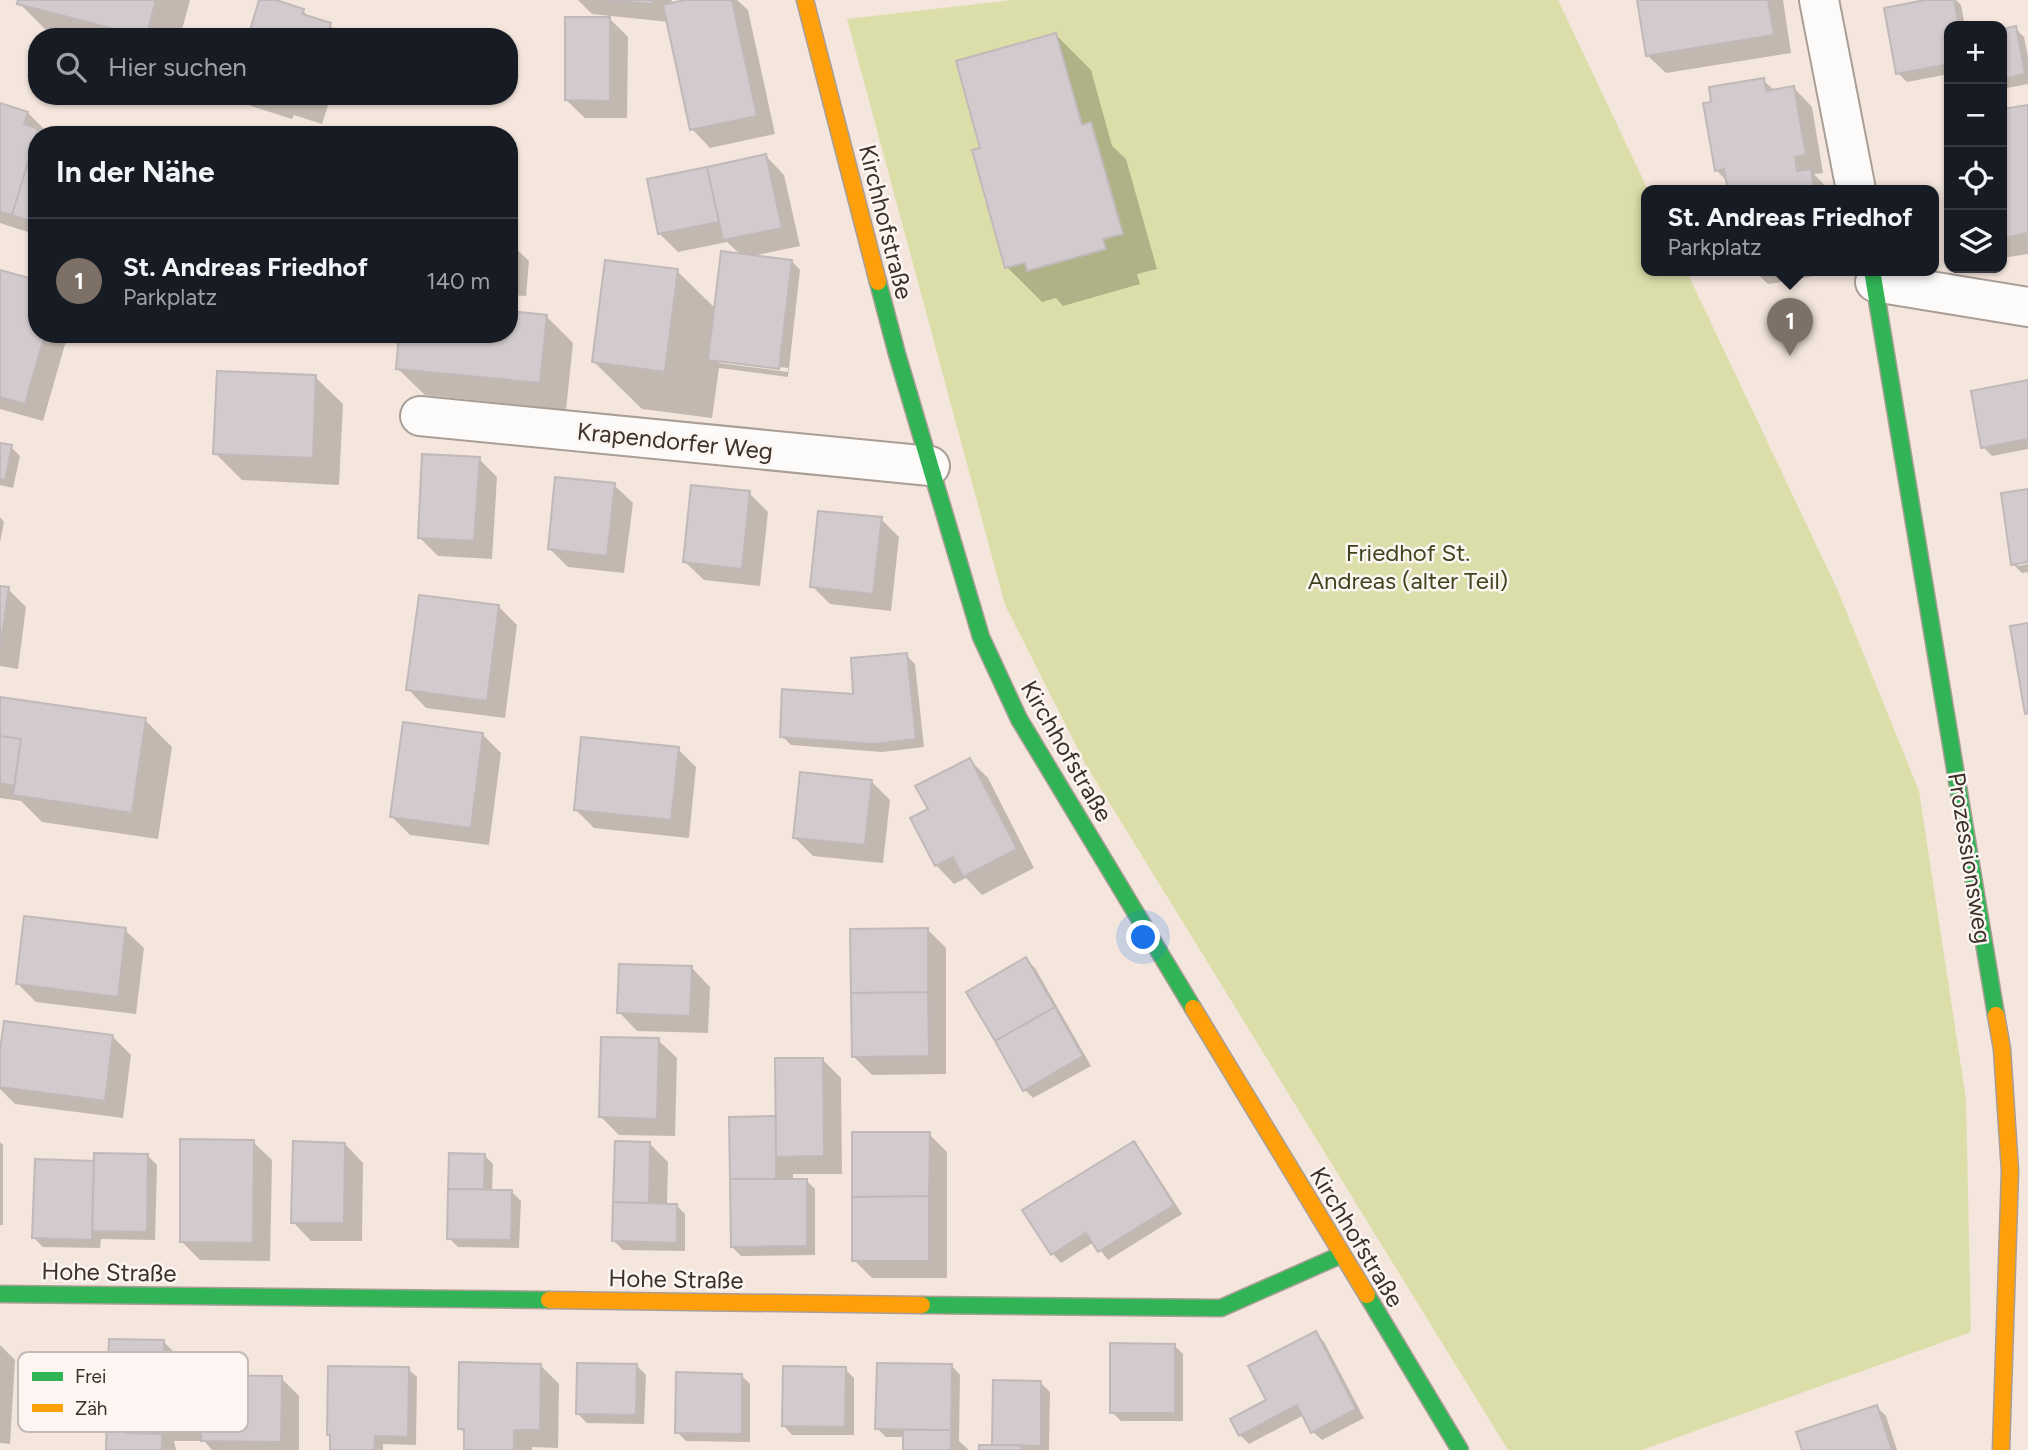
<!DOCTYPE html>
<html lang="de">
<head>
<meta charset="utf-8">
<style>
	:root { --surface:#171b24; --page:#242831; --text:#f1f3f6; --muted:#9ea1a6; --line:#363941; --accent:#7c7067 }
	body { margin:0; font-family:Figtree,sans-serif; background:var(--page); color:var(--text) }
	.controls { position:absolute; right:21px; top:21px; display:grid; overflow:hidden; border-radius:14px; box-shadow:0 2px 5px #0004 }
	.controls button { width:63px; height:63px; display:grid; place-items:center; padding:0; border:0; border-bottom:2px solid var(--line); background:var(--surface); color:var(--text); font:35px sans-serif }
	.you { position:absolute; left:1144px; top:938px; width:24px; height:24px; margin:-18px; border:5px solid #fff; border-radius:50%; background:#1a73e8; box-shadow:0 0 0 10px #1a73e833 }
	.badge { display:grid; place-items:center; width:46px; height:46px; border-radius:50%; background:var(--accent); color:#fff; font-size:23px; font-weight:700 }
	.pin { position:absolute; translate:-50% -58px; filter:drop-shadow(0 2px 4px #0008) }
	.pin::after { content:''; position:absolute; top:37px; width:24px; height:21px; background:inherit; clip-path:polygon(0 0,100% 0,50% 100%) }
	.popup { position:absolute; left:1641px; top:185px; width:298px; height:91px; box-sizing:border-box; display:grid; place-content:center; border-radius:14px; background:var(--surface); filter:drop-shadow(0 2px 5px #0005); font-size:23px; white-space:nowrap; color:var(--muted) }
	.popup b { font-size:26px; color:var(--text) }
	.popup::after { content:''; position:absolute; left:50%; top:100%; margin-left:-14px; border:14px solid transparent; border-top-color:var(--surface) }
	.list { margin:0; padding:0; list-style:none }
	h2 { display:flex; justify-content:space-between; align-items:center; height:91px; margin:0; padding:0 28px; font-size:30px }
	h2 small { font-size:23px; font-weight:400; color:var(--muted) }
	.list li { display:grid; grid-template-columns:46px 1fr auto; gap:21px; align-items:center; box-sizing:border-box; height:126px; padding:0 28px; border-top:2px solid var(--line) }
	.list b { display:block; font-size:26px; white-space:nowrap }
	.list p { margin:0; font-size:23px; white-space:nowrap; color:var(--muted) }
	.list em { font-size:23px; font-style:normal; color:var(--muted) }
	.icon { flex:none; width:38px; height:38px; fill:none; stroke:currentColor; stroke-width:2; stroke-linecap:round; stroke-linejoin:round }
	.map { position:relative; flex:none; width:2028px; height:1450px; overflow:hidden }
	.search { position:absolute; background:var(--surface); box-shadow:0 2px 5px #0004; left:28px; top:28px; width:490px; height:77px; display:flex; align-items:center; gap:18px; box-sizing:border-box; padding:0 24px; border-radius:28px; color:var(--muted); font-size:26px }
	.panel { position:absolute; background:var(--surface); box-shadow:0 2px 5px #0004; left:28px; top:126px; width:490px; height:217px; border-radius:28px }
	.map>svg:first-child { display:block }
	.green { fill:#dbdea9 }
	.shadow { fill:#0003; fill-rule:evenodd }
	.building { fill:#d2cacc; stroke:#c0b8b9; stroke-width:2 }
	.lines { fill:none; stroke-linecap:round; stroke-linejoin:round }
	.street-casing { stroke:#a99e96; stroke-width:42 }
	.fast-casing { stroke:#a99e96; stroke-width:19 }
	.slow-casing { stroke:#a99e96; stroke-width:19 }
	.street { stroke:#fdfbfa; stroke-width:38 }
	.fast { stroke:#30b455; stroke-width:16 }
	.slow { stroke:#ff9f0a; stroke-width:16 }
	.labels { text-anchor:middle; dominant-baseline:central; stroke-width:5; stroke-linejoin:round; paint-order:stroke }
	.street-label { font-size:24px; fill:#3c3028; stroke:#fcf5f1 }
	.park-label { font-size:24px; fill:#3e451e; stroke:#fcf5f1 }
	.key { fill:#fcf5f1; stroke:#c2bab5; stroke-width:2 }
	.key-label { font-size:19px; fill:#3c3028 }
</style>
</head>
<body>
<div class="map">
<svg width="2028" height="1450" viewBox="0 0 2028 1450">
	<rect width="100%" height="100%" fill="#f4e6dd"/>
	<path class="green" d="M1012,0H1558L1648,190L1646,270H1686L1838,591L1919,791L1966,1099L1971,1332L1642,1450H1508L1086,765L1005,605L847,19Z"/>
	<path class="shadow" d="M20,0H190L180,37H70L46,30L19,3Z
		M261,0H270L303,11L311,19L330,25L342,37H249Z
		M578,0H672L671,5L692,0H737L748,10L775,134L710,148L692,129L669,22L592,14Z
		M1639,0H1783L1791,53L1666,73L1647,55Z
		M1934,0H1956L1961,5L1965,26H1949V74L1907,82L1898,73Z
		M607,16L628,37L627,118H585L566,100Z
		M2015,28L2024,37L2028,57V84L2002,89V31Z
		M1056,35L1091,70L1112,146L1126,159L1157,269L1137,274L1140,284L1063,306L1056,298L1042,302L1007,267Z
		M1763,80L1775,91L1794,88L1812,107L1823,173L1814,174L1829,190H1722L1729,187L1728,182L1716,170Z
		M242,96H331L322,124L294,115L292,119L251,106Z
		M0,105L28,113L46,131L37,135V235L0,223Z
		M2028,107V254L2002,258V111Z
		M766,156L784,175L800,246L752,256L792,261L800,270L788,377L719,368L712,418L642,409L594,362L677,271L716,309L741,255L727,242L678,252L660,234L649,181ZM719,360L788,368V372L719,363Z
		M509,242L529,261L526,296L509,295Z
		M1748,270H1819L1820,275L1768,284L1756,272L1751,273Z
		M0,272L37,334H68L43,421L0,409Z
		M546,316L573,343L566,410L425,395L397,368L509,334Z
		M315,377L343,404L339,485L242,480L215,453Z
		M2028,382V449L1992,456L1983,447Z
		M0,445L11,447L20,456L13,488L0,485Z
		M479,459L497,477L492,559L438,556L419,537Z
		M614,485L633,503L624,573L568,567L549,548Z
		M2028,491V561L2018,562V566L2028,564V572L2022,573L2013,564Z
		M749,493L768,512L760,586L704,580L685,562Z
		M0,517L4,522L0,543Z
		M881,519L899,537L891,611L830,604L812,586Z
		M0,588L8,589L26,607L18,669L0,666Z
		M499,607L517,625L505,718L426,708L408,689Z
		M906,655L915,664L924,747L882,752L791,745L782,736L855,696Z
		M0,698L145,720L172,747L158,839L42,822L21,801L0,798Z
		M482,734L501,753L489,845L410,835L392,817Z
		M678,749L696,767L689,838L594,828L576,810Z
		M970,760L988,778L1034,868L982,895L966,878L954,884L936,865L930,810Z
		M871,781L890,800L883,863L813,856L795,838Z
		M125,930L144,948L136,1014L36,1002L18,984Z
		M928,930L946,948V1074L872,1075L853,1056Z
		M1026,960L1035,968L1091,1066L1033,1098L1025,1090Z
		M692,968L710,987L708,1033L637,1031L619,1012Z
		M112,1036L131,1055L123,1118L15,1104L0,1089V1064Z
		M658,1040L677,1058L675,1136L619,1135L600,1116Z
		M822,1059L841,1078L842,1174H793V1180H806L815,1189V1255L741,1256L732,1247Z
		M929,1134L947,1152V1278H872L854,1260Z
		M0,1142L3,1145V1225H0Z
		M253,1142L272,1160L270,1261L200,1260L181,1241Z
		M616,1143L650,1144L668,1162L667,1205H676L685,1214V1251L623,1250L614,1241Z
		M1134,1143L1142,1152L1182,1214L1108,1260L1094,1242L1061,1263L1053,1254L1025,1211Z
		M345,1144L363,1163L362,1241H311L293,1222Z
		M451,1154L484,1155L493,1164L492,1191L512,1192L521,1201L519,1248L458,1247L449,1238Z
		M148,1156L157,1165L155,1240L101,1239L100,1248L43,1247L34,1238L96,1163Z
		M1315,1333L1324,1342L1364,1418L1322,1440L1313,1432L1304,1415L1249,1444L1240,1435L1268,1401Z
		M110,1341L164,1342L203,1382L281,1378L299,1396V1450H212L204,1441H174L176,1450H108Z
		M0,1345L15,1360L10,1444L0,1443Z
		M1174,1345L1183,1354V1421H1121L1112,1412Z
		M540,1365L559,1384L558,1448L532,1447V1450H465L466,1434L459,1428Z
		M637,1366L646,1375L644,1424L587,1423L578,1414Z
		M952,1366L960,1375L959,1441L969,1450H905V1437H886L877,1428Z
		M408,1369L417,1377L416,1445L383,1444V1450H332V1438L328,1434Z
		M845,1369L854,1378V1435H792L784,1426Z
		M742,1376L750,1384V1442L686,1441L677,1432Z
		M1041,1383L1050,1392L1049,1450H981L993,1447Z
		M1877,1407L1886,1416L1897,1450H1804Z"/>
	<path class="building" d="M18,0H156L146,37L17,4Z
		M259,0H276L304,9L302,14L331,23L327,37H248Z
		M606,0H652V4Z
		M684,0H732L757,116L690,130L663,5Z
		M1637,0H1768L1774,35L1646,56Z
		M1925,0H1954L1959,26H1949V64L1896,74L1884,8Z
		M565,17H610V101L565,100Z
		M2016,26L2025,74L2002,79V29Z
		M1056,33L1082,125L1091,122L1123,234L1103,239L1106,249L1027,271L1025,263L1005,268L972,150L980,148L956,61Z
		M1764,78L1766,91L1794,86L1806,155L1795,157L1797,171L1811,169L1814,190H1720L1719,187L1727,186L1724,169L1715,171L1703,103L1711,102L1709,87Z
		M257,96H307L304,107L275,98L274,102Z
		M0,103L28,112L24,124L38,129L12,215L0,212Z
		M2028,105V233L2002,238V109Z
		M38,129L58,135H37V223L12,215Z
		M766,154L782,228L723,240L707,167Z
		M707,167L719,222L658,234L647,179Z
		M721,251L792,260L779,369L708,360Z
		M605,260L678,269L665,372L592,362Z
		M0,270L37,280V334H45L25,404L0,397Z
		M509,311L547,315L540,383L396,369L399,334H509Z
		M217,371L316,375L313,458L213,454Z
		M2028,380V439L1981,448L1971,391Z
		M0,443L12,445L5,480L0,479Z
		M422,454L480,457L474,541L418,538Z
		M555,477L615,483L607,556L548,549Z
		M691,485L750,491L742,569L683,562Z
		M2028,489V562L2011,565L2001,493Z
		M818,511L882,517L873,594L810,587Z
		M0,586L9,587L0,649Z
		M419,595L499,605L487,701L406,690Z
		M2028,623V713L2025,714L2010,626Z
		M907,653L916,739L873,744L780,737L782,689L853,694L851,658Z
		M0,697L146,718L132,813L13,795L21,739L0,736Z
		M403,722L483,733L471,828L390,817Z
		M0,736L21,739L14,786L0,783Z
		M581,737L679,747L671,820L574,810Z
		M970,758L1017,849L963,877L953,857L935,866L910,818L928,809L915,786Z
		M800,772L872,780L865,845L793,838Z
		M24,916L126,928L118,997L16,984Z
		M928,928V992L851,993L850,929Z
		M1026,957L1055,1007L995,1041L966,992Z
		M619,964L692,966L690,1016L617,1013Z
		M928,992L929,1056L852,1057L851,993Z
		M1055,1007L1083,1056L1023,1091L995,1041Z
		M4,1021L113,1035L105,1101L0,1087V1051Z
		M601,1037L659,1038L657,1119L599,1117Z
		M775,1058H823L824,1156L776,1157Z
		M776,1116V1179H730L729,1117Z
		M852,1132H930L929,1196L852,1197Z
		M180,1139L254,1140L253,1243L180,1242Z
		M293,1141L345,1143L344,1223H291Z
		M615,1141L650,1142L649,1203L613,1202Z
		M1134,1141L1174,1205L1098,1252L1086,1233L1051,1255L1022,1210Z
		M94,1153L148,1154L147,1232L92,1231Z
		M449,1153L485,1154L484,1189H448Z
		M35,1159L94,1161L92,1240L32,1238Z
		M730,1179H807V1246L731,1247Z
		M448,1189L512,1190L511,1240L447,1239Z
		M929,1196V1261H852V1197Z
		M613,1202L677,1204V1243L612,1241Z
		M1316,1331L1356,1409L1311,1433L1297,1405L1239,1436L1230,1419L1266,1400L1248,1366Z
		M109,1339L164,1340V1395L127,1394V1433L162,1434V1450H106Z
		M1110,1343L1175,1344V1413H1110Z
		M459,1362L541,1364L540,1430H514V1450H464V1429H458Z
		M577,1363L637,1364L636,1415L576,1414Z
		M877,1363L952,1364L951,1430L875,1429Z
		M328,1366L409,1367L408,1437L375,1436L374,1450H330V1435H327Z
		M783,1366L846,1367L845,1427L782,1426Z
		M676,1372L742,1374V1434L675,1433Z
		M202,1375L282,1376L281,1442L201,1441Z
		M993,1380L1041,1381V1446L992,1445Z
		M1877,1405L1892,1450H1802L1796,1432Z
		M903,1430H951V1450H903Z
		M979,1445H1022V1450H979Z"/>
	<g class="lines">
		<defs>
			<path id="street" d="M1819,0L1856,190
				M1875,282L2028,307
				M420,416L930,466"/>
			<path id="fast" d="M1872,270L1996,1015
				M878,282L897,354L981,637L1019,719L1193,1008
				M0,1294L549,1300
				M1367,1295L1460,1450
				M922,1305L1221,1308L1341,1255"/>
			<path id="slow" d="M805,0L878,282
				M1193,1008L1367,1295
				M1996,1015L2002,1049L2010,1171L2001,1450
				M549,1300L922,1305"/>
		</defs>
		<use href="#street" class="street-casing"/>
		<use href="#fast" class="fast-casing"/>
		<use href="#slow" class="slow-casing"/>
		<use href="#street" class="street"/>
		<use href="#fast" class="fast"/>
		<use href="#slow" class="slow"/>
	</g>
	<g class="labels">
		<g class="street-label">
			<text transform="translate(886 222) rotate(76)">Kirchhofstraße</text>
			<text transform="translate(675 441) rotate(6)">Krapendorfer Weg</text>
			<text transform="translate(1067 751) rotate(60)">Kirchhofstraße</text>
			<text transform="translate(1970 858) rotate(81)">Prozessionsweg</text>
			<text transform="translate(1357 1237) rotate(59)">Kirchhofstraße</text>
			<text transform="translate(109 1272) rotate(1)">Hohe Straße</text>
			<text transform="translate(676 1279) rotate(1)">Hohe Straße</text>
		</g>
		<g class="park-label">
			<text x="1408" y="552">Friedhof St.<tspan x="1408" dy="28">Andreas (alter Teil)</tspan></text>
		</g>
	</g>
	<rect x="18" y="1352" width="230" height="80" rx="10" class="key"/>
	<rect x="32" y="1372" width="31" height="9" fill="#30b455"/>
	<rect x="32" y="1404" width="31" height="8" fill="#ff9f0a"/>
	<g class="key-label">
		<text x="75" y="1383">Frei</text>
		<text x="75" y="1415">Zäh</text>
	</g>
</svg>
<div class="controls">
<button>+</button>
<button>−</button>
<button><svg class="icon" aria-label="locate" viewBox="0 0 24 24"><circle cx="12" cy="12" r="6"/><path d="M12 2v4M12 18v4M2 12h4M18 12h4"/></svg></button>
<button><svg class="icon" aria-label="layers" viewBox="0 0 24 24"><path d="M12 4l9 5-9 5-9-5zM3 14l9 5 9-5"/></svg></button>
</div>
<div class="you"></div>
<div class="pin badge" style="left:1790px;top:356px">1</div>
<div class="popup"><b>St. Andreas Friedhof</b>Parkplatz</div>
<div class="search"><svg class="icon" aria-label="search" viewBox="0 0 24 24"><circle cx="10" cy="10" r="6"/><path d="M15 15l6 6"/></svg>Hier suchen</div>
<section class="panel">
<h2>In der Nähe<small></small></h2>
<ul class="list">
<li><span class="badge">1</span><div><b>St. Andreas Friedhof</b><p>Parkplatz</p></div><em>140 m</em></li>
</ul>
</section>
</div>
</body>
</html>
